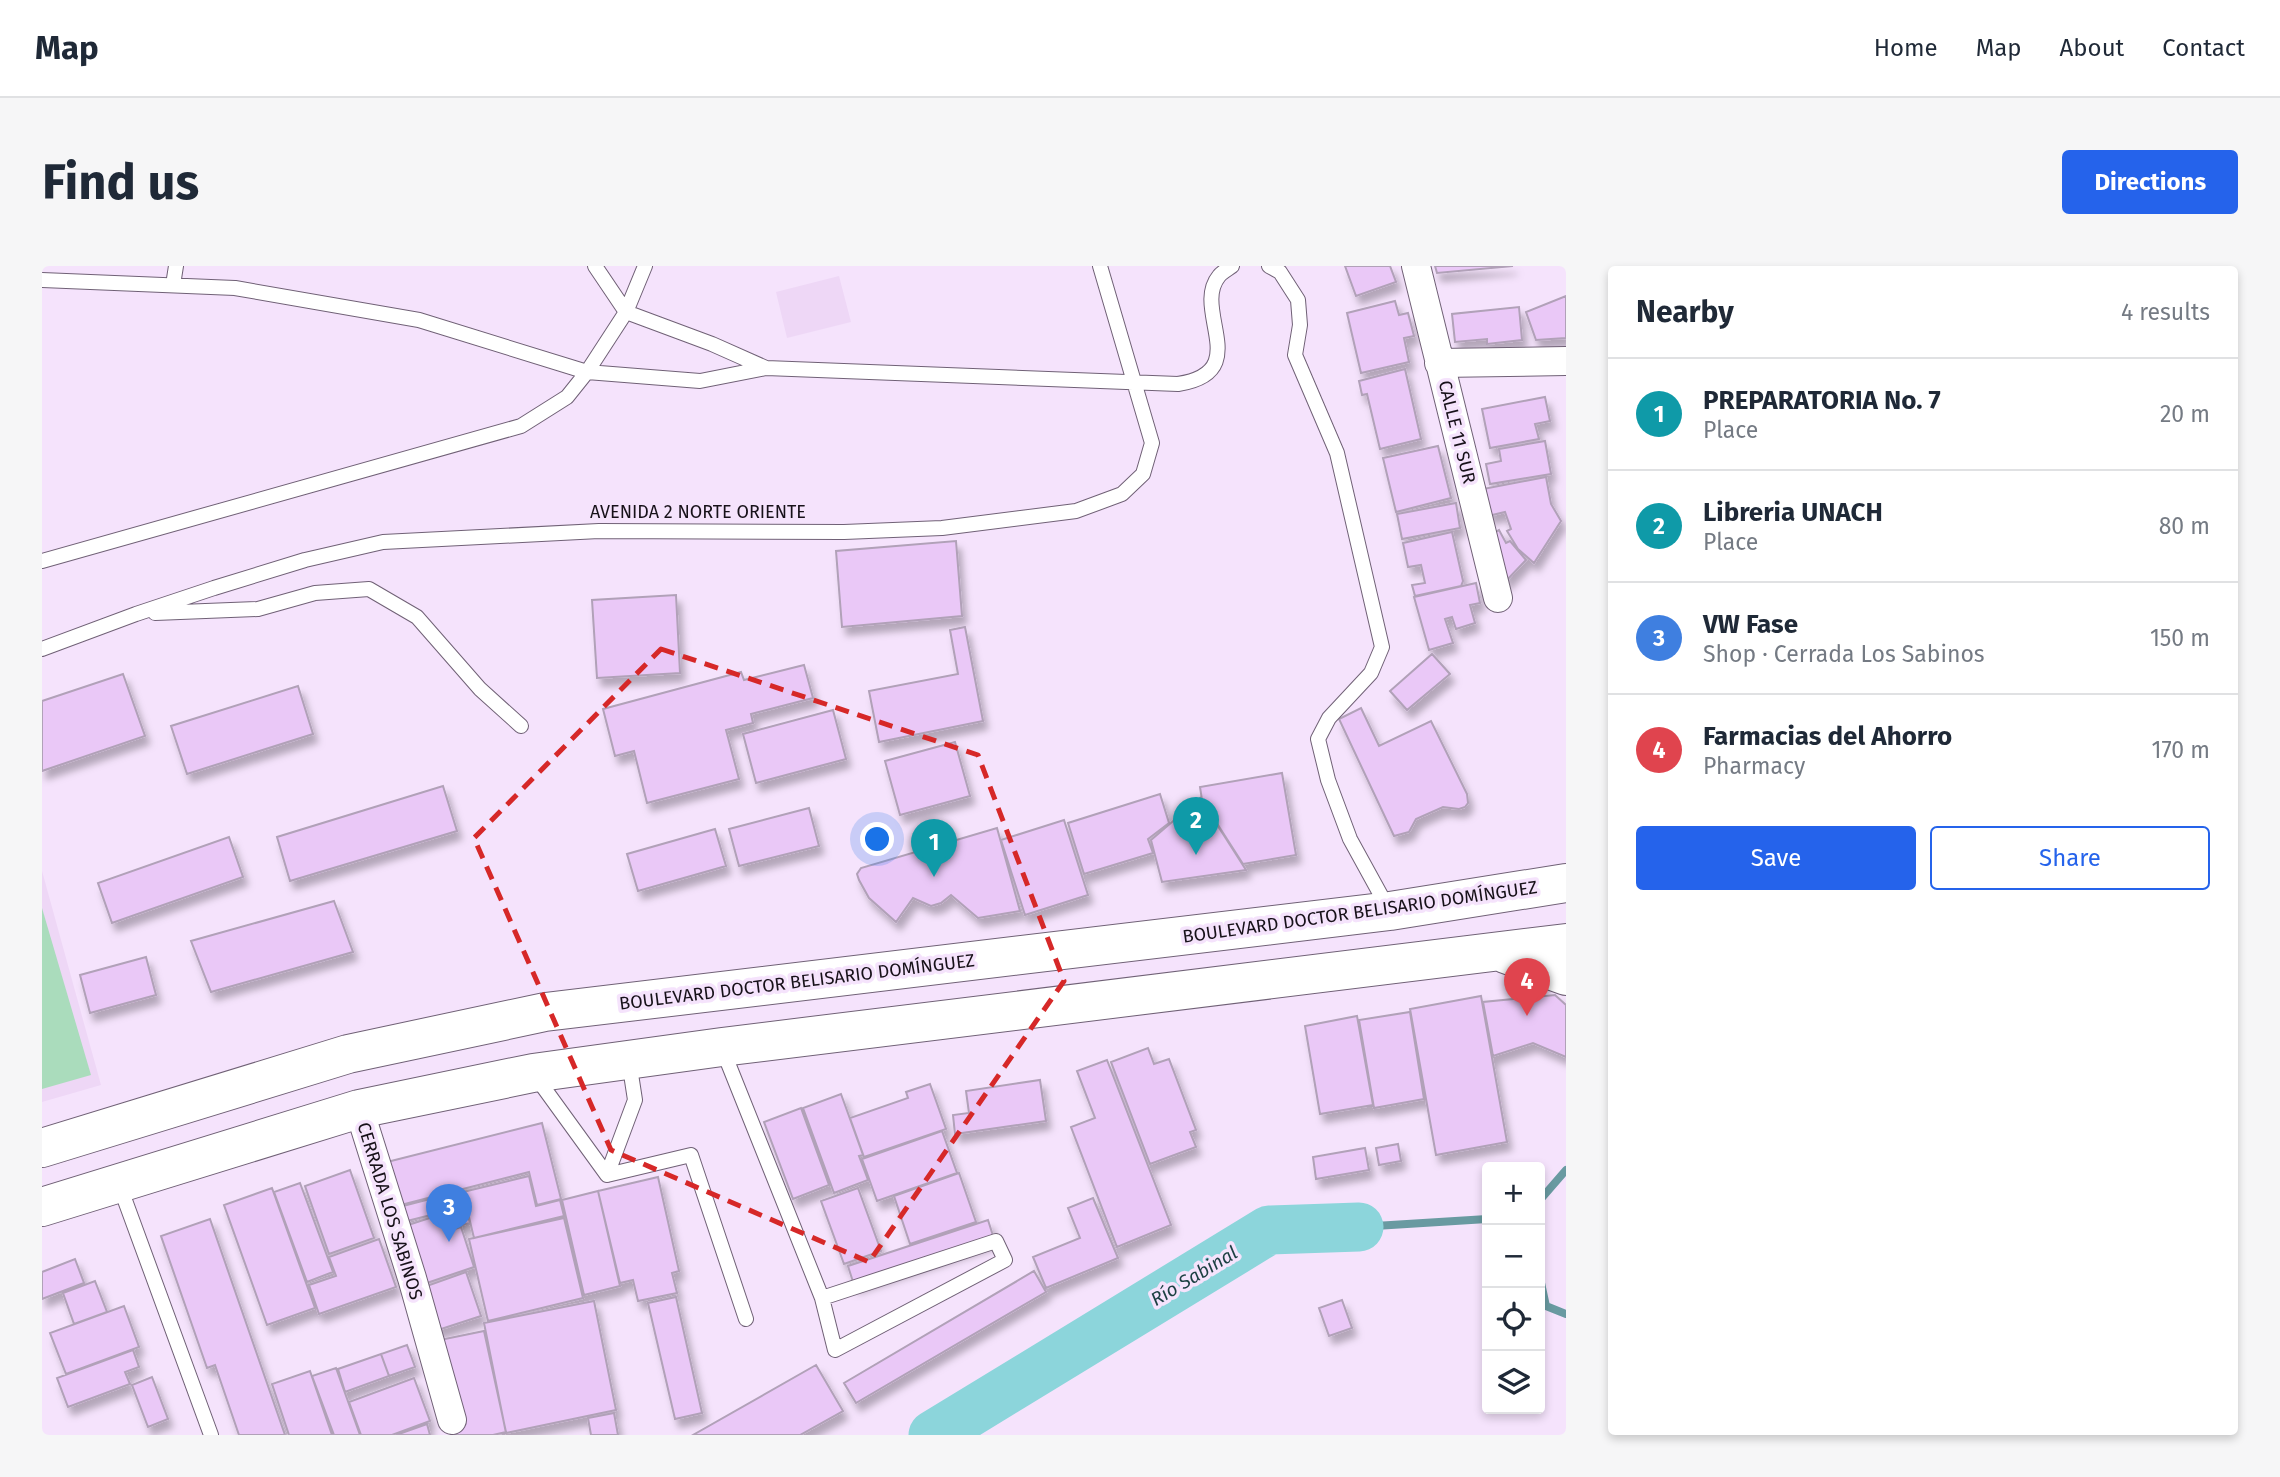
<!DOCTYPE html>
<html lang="en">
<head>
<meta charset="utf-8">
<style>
	:root { --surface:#fff; --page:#f6f6f7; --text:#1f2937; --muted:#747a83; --line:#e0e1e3; --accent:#2563eb }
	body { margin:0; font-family:"Fira Sans",sans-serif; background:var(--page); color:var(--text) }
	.controls { position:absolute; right:21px; bottom:21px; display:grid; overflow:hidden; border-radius:7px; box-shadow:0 4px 10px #0003 }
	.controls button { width:63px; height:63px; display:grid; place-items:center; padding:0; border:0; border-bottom:2px solid var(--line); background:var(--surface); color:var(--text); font:35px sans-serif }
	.you { position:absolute; left:836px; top:574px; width:24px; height:24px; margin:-18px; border:5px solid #fff; border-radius:50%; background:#1a73e8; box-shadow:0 0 0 10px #1a73e833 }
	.badge { display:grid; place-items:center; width:46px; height:46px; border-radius:50%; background:var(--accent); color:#fff; font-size:23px; font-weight:700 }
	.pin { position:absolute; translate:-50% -58px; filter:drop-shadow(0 2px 4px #0008) }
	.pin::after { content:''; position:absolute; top:37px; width:24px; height:21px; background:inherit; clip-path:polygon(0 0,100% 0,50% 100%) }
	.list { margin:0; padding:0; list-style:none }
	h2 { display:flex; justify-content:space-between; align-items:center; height:91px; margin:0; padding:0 28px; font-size:30px }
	h2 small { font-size:23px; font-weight:400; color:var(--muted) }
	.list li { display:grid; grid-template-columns:46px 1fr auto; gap:21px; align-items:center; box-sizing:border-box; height:112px; padding:0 28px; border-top:2px solid var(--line) }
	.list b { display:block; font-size:26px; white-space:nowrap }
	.list p { margin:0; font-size:23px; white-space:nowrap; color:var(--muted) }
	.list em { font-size:23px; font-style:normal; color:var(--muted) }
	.actions { display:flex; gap:14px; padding:21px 28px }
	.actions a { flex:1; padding:16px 0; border:2px solid var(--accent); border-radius:7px; text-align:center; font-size:24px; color:var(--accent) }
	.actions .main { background:var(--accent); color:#fff }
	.icon { flex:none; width:38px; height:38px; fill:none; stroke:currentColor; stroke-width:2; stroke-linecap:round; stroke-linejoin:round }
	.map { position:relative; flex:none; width:1524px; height:1169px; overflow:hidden; border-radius:7px }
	header { display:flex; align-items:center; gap:42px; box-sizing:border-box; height:98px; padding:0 35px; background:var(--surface); border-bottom:2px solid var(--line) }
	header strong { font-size:33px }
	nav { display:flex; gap:38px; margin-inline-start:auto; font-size:24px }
	.intro { display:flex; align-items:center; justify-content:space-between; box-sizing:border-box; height:168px; padding:0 42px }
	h1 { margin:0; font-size:49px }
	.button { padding:18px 32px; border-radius:7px; background:var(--accent); color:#fff; font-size:24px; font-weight:700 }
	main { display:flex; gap:42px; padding:0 42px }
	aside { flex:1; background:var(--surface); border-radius:7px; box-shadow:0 4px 10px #0003 }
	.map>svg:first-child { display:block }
	.built { fill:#eed7f6 }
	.green { fill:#aadcbc }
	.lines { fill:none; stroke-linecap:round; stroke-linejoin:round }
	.stream { stroke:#699aa1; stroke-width:8 }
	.river { stroke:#8cd5db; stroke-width:49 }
	.building { fill:#eac8f7; stroke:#b1a1b8; stroke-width:2; filter:url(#shadow) }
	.service-casing { stroke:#706176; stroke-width:16 }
	.minor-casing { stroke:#706176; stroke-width:30 }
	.primary-casing { stroke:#706176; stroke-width:40 }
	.service { stroke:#fff; stroke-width:14 }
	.minor { stroke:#fff; stroke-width:28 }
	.primary { stroke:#fff; stroke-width:38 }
	.marked { fill:none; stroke:#d62828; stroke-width:5; stroke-dasharray:14 9; stroke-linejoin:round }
	.labels { text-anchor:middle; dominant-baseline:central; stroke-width:7; stroke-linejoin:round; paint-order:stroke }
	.street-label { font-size:18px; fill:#171119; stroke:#f5e3fc }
	.water-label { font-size:19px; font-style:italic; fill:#1b3f42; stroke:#f5e3fc }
</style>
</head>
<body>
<header>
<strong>Map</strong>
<nav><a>Home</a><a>Map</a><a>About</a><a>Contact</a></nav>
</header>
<div class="intro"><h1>Find us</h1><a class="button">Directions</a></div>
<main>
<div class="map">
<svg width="1524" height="1169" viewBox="0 0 1524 1169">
	<defs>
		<filter id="shadow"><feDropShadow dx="4.5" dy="8" stdDeviation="3.5" flood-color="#0004"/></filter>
	</defs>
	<rect width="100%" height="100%" fill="#f5e3fc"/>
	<path class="built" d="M797,10L809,56L745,72L734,26Z
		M0,605L59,819L0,836Z"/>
	<path class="green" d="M0,642L49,809L0,823Z"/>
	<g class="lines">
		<path class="stream" d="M1498,934L1524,904
			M1317,961L1445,953
			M1498,1012L1504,1040L1524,1048"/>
		<path class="river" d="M891,1169L1227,964L1317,961"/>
	</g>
	<path class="building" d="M1303,0H1348L1354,16L1314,30Z
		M1393,0H1471L1395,7Z
		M1524,30V72L1494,74L1484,46Z
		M1353,35L1357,49L1366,47L1372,70L1362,72L1367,96L1319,107L1305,47Z
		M1477,41L1480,74L1445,78V73L1413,76L1410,48Z
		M1363,103L1379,173L1338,183L1325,128L1320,129L1317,115Z
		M1503,131L1508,155L1493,158L1497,173L1448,182L1440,143Z
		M1503,175L1509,208L1448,218L1444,198L1459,195L1457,183Z
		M1396,180L1409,232L1354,246L1341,192Z
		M1504,211L1509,238L1519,255L1492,297L1476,283L1465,265L1469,263L1463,246L1446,250L1441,223Z
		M1414,237L1418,262L1360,273L1355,248Z
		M1457,264L1464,277L1468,275L1484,294L1463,316L1449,269Z
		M1410,266L1421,315L1419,320L1373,330L1370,319L1383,317L1379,299L1366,301L1361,277Z
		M914,275L920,350L800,361L794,285Z
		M1434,317L1438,337L1428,339L1433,357L1414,363L1410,351L1403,353L1411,377L1387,384L1372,331Z
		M634,329L638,407L555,412L550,334Z
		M923,361L941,455L837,476L827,425L916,408L908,364Z
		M1390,388L1408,408L1365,444L1348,425Z
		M762,399L771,432L709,448L711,457L684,464L697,513L605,537L592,485L573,490L561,443L699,406L702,414Z
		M81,408L103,470L0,505V435Z
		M256,420L271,468L145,508L129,460Z
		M1319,442L1337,480L1389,455L1425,528L1426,537L1423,541L1417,543L1401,541L1374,553L1367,566L1352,570L1297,453Z
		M791,444L804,493L714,517L701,468Z
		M913,476L928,530L858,549L843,495Z
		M1240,507L1254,589L1201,598L1160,534L1158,521Z
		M401,520L415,565L248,615L235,571Z
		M1118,528L1127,557L1106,573L1111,587L1042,608L1026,557Z
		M1158,532L1204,604L1120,616L1109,574Z
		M767,542L777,580L697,600L687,563Z
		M1022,554L1046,629L983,649L959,574Z
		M955,562L978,645L936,652L909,629L899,637L889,640L871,632L854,656L827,632L817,614L815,608L819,602Z
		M673,563L684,600L596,625L585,588Z
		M187,571L201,611L70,657L56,617Z
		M292,635L311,686L169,726L149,675Z
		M104,691L114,729L48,747L38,709Z
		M1513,729L1524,739V791L1491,777L1451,790L1441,736Z
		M1439,730L1465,876L1394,889L1368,743Z
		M1368,746L1382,833L1332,842L1317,754Z
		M1315,750L1331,839L1278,848L1263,760Z
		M1106,782L1112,798L1127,793L1154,864L1148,866L1154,881L1108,898L1069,796Z
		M1065,794L1129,959L1075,981L1029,861L1053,852L1035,805Z
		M998,814L1004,855L913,868L911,849L927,847L924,825Z
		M888,818L904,863L822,891L808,852L866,832L864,826Z
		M799,828L821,889L817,890L826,914L792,927L761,842Z
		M759,842L787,919L751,933L722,856Z
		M500,857L519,933L495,939L487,906L355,940L345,896Z
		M900,865L915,907L835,935L820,893Z
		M1356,878L1359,895L1337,899L1334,882Z
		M1323,882L1327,904L1274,913L1271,891Z
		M308,904L332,972L287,988L263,920Z
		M917,907L934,956L868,978L852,930Z
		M487,910L494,940L518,934L522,950L432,972L421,926Z
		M616,911L637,1005L630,1007L635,1027L596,1035L591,1014L578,1017L556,925Z
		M258,917L291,1006L265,1016L232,926Z
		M230,922L273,1042L225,1059L182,939Z
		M816,922L839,985L802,998L779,935Z
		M419,925L428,957L405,963L401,946L361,956L357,941Z
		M556,925L578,1020L542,1029L520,934Z
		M1051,932L1076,992L1004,1022L991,991L1038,972L1026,942Z
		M400,948L406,965L419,961L432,1001L382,1018L363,960Z
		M522,952L541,1032L446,1055L427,973Z
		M168,953L243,1169H197L173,1099L165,1102L119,970Z
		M946,954L952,973L812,1019L806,1000Z
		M337,973L354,1021L277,1048L267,1019L294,1010L287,991Z
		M33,993L42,1017L0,1033V1006Z
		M992,1005L1004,1026L814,1137L802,1117Z
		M424,1006L439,1050L393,1065L379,1022Z
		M53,1015L65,1046L32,1058L21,1027Z
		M634,1031L660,1147L633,1153L606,1037Z
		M1300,1034L1310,1062L1287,1070L1277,1042Z
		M552,1035L574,1144L464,1167L442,1057Z
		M82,1040L97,1081L24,1108L8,1067Z
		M442,1065L464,1166L451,1169H413L393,1075Z
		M365,1079L373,1101L347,1110L339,1088Z
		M91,1084L97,1101L83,1106L88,1118L26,1141L15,1112Z
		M339,1088L347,1110L303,1126L296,1103Z
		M774,1099L801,1145L758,1169H651Z
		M294,1102L318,1169H292L270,1110Z
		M268,1105L290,1169H247L230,1118Z
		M110,1111L126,1153L106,1161L90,1119Z
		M372,1112L388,1155L350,1169H319L307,1136Z
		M572,1147L576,1169H549L546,1152Z
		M385,1158L388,1169H354Z"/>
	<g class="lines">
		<defs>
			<path id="service" d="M553,0L584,46L670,78L724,102
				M1227,0L1238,6L1256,34L1258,59L1253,89L1295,187L1340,381L1329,407L1287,452L1276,473L1286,514L1308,573L1347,644
				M0,14L193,22L377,54L545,106L658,115L724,102L1136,118C1213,106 1149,44 1177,10C1180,6 1186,3 1190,0
				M131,19L134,0
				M0,295L479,160L525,131L545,106L584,46L603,0
				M113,347L216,343L273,327L327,323L375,351L438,423L479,460
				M0,383L94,348L172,322L263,294L341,276L557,265L802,266L900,262L1034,245L1080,228L1101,208L1110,177L1058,0
				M680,782L780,1032L793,1084L963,994L954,975L780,1032
				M494,811L565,909L593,834L587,795
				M565,909L649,889L704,1053
				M77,918L169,1169"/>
			<path id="minor" d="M1374,0L1456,332
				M1397,97L1524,95
				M317,843L370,1012L410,1154"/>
			<path id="primary" d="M1463,688L1524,710
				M0,882L306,788L503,746L1348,645L1524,617
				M0,941L317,843L491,807L680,781L1524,677"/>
		</defs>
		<use href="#service" class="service-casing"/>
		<use href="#minor" class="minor-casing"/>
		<use href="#primary" class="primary-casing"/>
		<use href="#service" class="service"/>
		<use href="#minor" class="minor"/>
		<use href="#primary" class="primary"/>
	</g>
	<path class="marked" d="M619,383L936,489L1022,715L827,996L569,884L432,572Z"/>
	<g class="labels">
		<g class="street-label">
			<text transform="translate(1415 166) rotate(76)">CALLE 11 SUR</text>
			<text x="656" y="246">AVENIDA 2 NORTE ORIENTE</text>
			<text transform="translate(1318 646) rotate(-8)">BOULEVARD DOCTOR BELISARIO DOMÍNGUEZ</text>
			<text transform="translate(755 716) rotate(-7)">BOULEVARD DOCTOR BELISARIO DOMÍNGUEZ</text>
			<text transform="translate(348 945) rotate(73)">CERRADA LOS SABINOS</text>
		</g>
		<g class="water-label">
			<text transform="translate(1152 1010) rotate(-31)">Río Sabinal</text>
		</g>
	</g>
</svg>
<div class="controls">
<button>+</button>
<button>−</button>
<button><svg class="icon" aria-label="locate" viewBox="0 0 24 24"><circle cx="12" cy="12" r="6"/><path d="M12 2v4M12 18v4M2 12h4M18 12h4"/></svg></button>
<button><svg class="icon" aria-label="layers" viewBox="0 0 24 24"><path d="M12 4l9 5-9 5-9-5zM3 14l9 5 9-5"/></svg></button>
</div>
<div class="you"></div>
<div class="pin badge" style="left:892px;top:611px;background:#0f9aa8">1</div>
<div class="pin badge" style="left:1154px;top:589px;background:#0f9aa8">2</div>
<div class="pin badge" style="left:407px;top:976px;background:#3f7fe0">3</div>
<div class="pin badge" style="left:1485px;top:750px;background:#e0444e">4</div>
</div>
<aside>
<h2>Nearby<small>4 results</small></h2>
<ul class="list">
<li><span class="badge" style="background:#0f9aa8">1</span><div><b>PREPARATORIA No. 7</b><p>Place</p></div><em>20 m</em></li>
<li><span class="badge" style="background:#0f9aa8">2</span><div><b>Libreria UNACH</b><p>Place</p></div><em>80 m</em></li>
<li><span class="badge" style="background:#3f7fe0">3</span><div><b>VW Fase</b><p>Shop · Cerrada Los Sabinos</p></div><em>150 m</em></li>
<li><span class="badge" style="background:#e0444e">4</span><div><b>Farmacias del Ahorro</b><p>Pharmacy</p></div><em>170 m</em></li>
</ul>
<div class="actions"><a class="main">Save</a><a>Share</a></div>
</aside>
</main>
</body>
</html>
